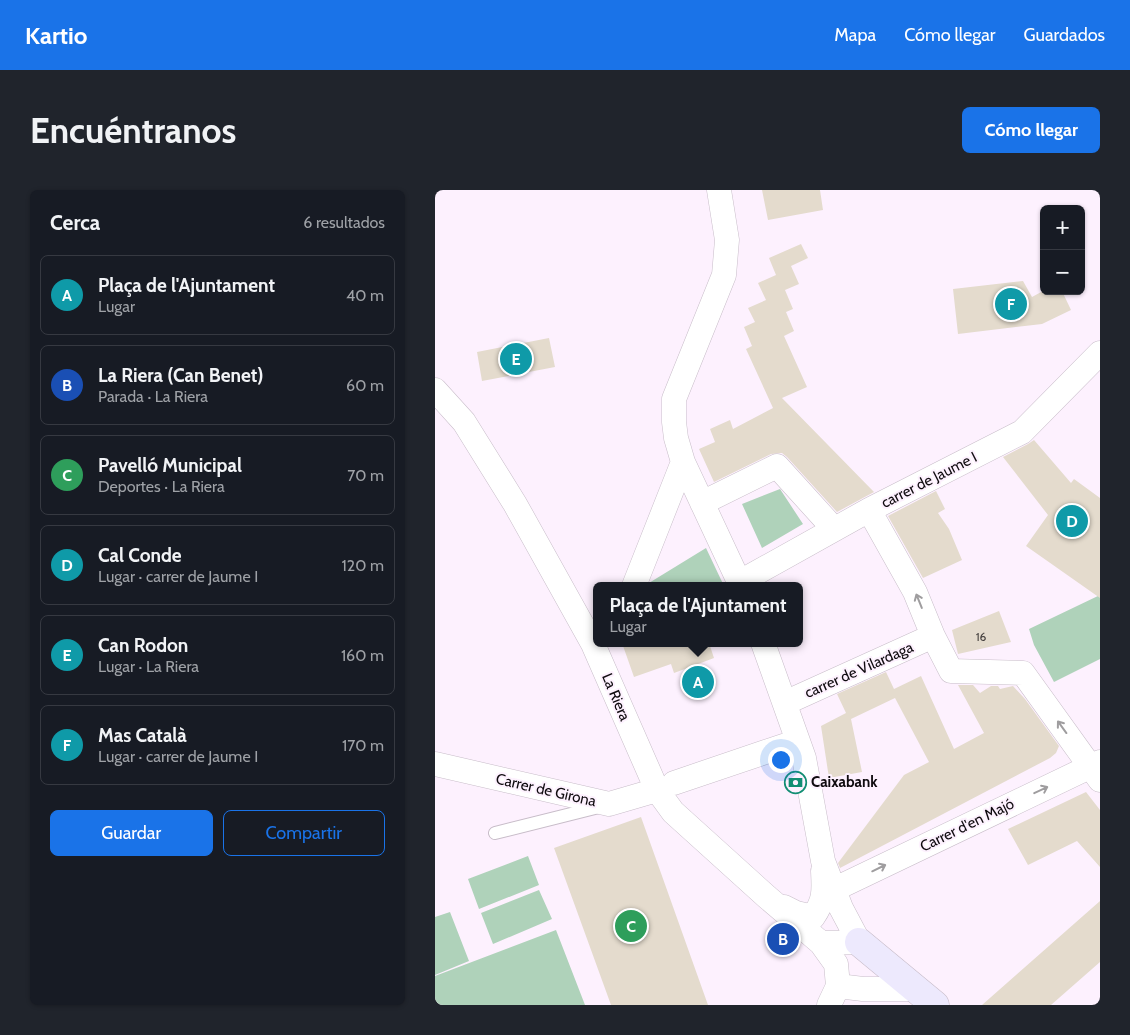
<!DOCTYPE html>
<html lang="es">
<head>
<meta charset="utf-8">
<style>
	:root { --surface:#171b24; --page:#20242c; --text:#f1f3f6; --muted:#9ea1a6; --line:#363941; --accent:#1a73e8 }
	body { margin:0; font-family:Cabin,sans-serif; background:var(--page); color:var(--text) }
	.controls { position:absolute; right:15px; top:15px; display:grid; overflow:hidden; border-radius:8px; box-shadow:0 1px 4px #0004 }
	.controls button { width:45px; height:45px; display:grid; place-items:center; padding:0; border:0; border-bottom:1px solid var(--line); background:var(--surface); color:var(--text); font:25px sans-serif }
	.you { position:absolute; left:345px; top:569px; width:18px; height:18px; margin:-12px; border:4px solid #fff; border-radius:50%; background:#1a73e8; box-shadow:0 0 0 8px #1a73e833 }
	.badge { display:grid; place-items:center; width:32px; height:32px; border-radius:50%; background:var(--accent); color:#fff; font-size:16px; font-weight:700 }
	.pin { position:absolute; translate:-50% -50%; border:2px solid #fff; box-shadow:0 1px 5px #0006 }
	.popup { position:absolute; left:158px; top:392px; width:210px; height:65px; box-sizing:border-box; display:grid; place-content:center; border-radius:8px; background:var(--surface); filter:drop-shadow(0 1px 4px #0005); font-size:16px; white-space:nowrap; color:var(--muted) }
	.popup b { font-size:19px; color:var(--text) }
	.popup::after { content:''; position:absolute; left:50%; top:100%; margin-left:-10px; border:10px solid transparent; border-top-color:var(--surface) }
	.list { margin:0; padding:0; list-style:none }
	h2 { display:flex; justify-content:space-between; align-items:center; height:65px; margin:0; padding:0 20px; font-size:21px }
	h2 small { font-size:16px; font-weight:400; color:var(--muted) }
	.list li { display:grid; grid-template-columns:32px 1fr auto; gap:15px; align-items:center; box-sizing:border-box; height:80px; margin:0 10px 10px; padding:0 10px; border:1px solid var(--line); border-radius:8px }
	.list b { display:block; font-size:19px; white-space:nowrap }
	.list p { margin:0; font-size:16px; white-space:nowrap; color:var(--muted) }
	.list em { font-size:16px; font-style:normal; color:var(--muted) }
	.actions { display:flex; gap:10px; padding:15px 20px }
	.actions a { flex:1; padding:11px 0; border:1px solid var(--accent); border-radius:8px; text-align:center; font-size:18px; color:var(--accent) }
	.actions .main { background:var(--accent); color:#fff }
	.map { position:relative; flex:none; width:665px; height:815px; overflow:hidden; border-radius:8px }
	header { display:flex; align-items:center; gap:30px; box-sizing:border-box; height:70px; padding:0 25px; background:var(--accent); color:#fff }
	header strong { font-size:24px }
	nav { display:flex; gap:28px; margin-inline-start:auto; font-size:18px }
	.intro { display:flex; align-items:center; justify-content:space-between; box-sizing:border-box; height:120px; padding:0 30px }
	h1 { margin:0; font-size:35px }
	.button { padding:12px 22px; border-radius:8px; background:var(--accent); color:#fff; font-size:18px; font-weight:700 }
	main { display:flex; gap:30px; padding:0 30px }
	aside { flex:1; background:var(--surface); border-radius:8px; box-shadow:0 1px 4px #0004 }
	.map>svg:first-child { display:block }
	.green { fill:#afd2ba }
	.building { fill:#e4dbcd }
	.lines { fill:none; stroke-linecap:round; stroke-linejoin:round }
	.lane-casing { stroke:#c8bdc9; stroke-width:14 }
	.street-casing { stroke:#c8bdc9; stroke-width:25 }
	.secondary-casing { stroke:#c8bdc9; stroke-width:29 }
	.lane { stroke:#fff; stroke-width:12 }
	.street { stroke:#fff; stroke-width:24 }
	.secondary { stroke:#ede9fd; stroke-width:28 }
	.oneway { stroke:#9f9d9f }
	.labels { text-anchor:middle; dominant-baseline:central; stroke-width:4; stroke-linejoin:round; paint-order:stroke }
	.number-label { font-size:12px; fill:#443f3e }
	.street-label { font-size:15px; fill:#0f0b0f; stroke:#fdf1fe }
	.poi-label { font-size:15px; font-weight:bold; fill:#0f0b0f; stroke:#fdf1fe; text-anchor:start }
</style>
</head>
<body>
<header>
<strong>Kartio</strong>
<nav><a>Mapa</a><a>Cómo llegar</a><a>Guardados</a></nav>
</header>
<div class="intro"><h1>Encuéntranos</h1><a class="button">Cómo llegar</a></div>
<main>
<aside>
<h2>Cerca<small>6 resultados</small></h2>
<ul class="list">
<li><span class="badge" style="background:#0f9aa8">A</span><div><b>Plaça de l'Ajuntament</b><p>Lugar</p></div><em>40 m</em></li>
<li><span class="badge" style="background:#1a4fb4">B</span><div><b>La Riera (Can Benet)</b><p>Parada · La Riera</p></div><em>60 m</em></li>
<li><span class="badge" style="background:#2e9e5b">C</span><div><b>Pavelló Municipal</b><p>Deportes · La Riera</p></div><em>70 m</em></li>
<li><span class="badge" style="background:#0f9aa8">D</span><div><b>Cal Conde</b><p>Lugar · carrer de Jaume I</p></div><em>120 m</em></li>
<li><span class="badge" style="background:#0f9aa8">E</span><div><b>Can Rodon</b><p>Lugar · La Riera</p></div><em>160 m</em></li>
<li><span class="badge" style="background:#0f9aa8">F</span><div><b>Mas Català</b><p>Lugar · carrer de Jaume I</p></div><em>170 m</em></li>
</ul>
<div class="actions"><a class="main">Guardar</a><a>Compartir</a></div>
</aside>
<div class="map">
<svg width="665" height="815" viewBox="0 0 665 815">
	<rect width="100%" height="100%" fill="#fdf1fe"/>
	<path class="green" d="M345,299L368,334L327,358L307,314Z
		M271,358L289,396H209Z
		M665,405V469L619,492L599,455L594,439Z
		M93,666L104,695L44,719L33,689Z
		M104,700L117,729L58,754L46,723Z
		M15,722L34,771L0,785V727Z
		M121,740L150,815H0V786Z"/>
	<path class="building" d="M327,0H385L388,20L333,30Z
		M366,54L373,68L356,76L364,94L350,100L358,119L351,122L359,141L349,146L372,197L347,208L439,302L402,322L352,267L347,263L336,264L279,292L264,259L280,252L275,239L295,230L298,239L338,218L311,159L317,156L309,137L320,132L313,118L331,110L323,93L341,85L334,68Z
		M588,91L597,107L608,101H627L636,120L607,134L523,144L518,99Z
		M114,148L120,177L47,191L42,162Z
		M599,250L636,293L639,289L665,308V408L591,356L613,325L568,267L593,254Z
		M501,301L510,319L503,323L514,339L527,370L488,388L453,326Z
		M564,421L576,452L523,464L517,440Z
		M187,453H274L279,468L239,483L236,474L199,487Z
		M451,482L459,499L486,486L519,559L549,543L523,495H538L545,503L556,496H563L565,499L578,496L590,509L624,556L621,563L615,568L405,678L403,673L469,585L494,572L460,508L416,529L427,582L394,588L386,536L411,523L402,504Z
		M651,602L665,620V677L642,651L593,675L573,639Z
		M206,627L273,815H176L119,658Z
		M665,711V772L616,815H547Z"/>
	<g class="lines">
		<defs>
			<path id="lane" d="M60,643L164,617"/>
			<path id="street" d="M284,0L292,50L289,85L239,209V232L241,248L248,272L306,396
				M0,200L29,232L80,314L158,454L222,600L238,622L332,707L386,753L401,774L403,796
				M267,313L342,276L399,339
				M434,320L480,402L498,446L516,481L588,483L665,590
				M305,392L434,320L587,242L665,163
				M199,396L248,272
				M328,453L369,568L388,671L406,718L424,752L386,753
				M350,513L498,446
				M0,574L174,614L222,600
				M239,593L363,551
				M400,699L665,572
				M349,717L361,723L378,727C390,710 389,701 388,681
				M403,796L428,799H481
				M394,815L403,796"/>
			<path id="secondary" d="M424,752L500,815"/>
		</defs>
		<use href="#lane" class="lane-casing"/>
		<use href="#street" class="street-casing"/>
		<use href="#secondary" class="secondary-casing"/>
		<use href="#lane" class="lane"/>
		<use href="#street" class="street"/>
		<use href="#secondary" class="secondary"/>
	</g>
	<defs><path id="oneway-shaft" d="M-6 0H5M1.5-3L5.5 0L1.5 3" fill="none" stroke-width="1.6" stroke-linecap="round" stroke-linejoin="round" transform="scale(1.25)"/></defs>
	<g class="oneway">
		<use href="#oneway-shaft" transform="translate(484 411) rotate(-112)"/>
		<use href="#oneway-shaft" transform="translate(627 537) rotate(-126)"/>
		<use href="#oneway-shaft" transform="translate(606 600) rotate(-25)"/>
		<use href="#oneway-shaft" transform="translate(444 678) rotate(-26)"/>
	</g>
	<defs>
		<symbol id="bank-ring" viewBox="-11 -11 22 22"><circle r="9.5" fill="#fdf1fe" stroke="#128e73" stroke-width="1.5"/><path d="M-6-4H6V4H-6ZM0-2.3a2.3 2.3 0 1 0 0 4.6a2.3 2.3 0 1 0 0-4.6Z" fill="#128e73"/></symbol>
	</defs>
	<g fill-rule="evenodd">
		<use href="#bank-ring" x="348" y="580" width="25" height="25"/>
	</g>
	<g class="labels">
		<g class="number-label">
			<text x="546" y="446">16</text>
		</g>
		<g class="street-label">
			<text transform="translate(494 290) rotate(-27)">carrer de Jaume I</text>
			<text transform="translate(424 480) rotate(-24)">carrer de Vilardaga</text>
			<text transform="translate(181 507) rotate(67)">La Riera</text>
			<text transform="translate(111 600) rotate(13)">Carrer de Girona</text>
			<text transform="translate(532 635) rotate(-26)">Carrer d'en Majó</text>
		</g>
		<g class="poi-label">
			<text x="376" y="592">Caixabank</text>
		</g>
	</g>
</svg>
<div class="controls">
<button>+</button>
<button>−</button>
</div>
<div class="you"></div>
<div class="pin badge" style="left:263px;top:492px;background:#0f9aa8">A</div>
<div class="popup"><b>Plaça de l'Ajuntament</b>Lugar</div>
<div class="pin badge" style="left:348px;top:749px;background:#1a4fb4">B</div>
<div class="pin badge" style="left:196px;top:736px;background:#2e9e5b">C</div>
<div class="pin badge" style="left:637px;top:331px;background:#0f9aa8">D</div>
<div class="pin badge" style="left:81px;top:169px;background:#0f9aa8">E</div>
<div class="pin badge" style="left:576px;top:114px;background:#0f9aa8">F</div>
</div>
</main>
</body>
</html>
